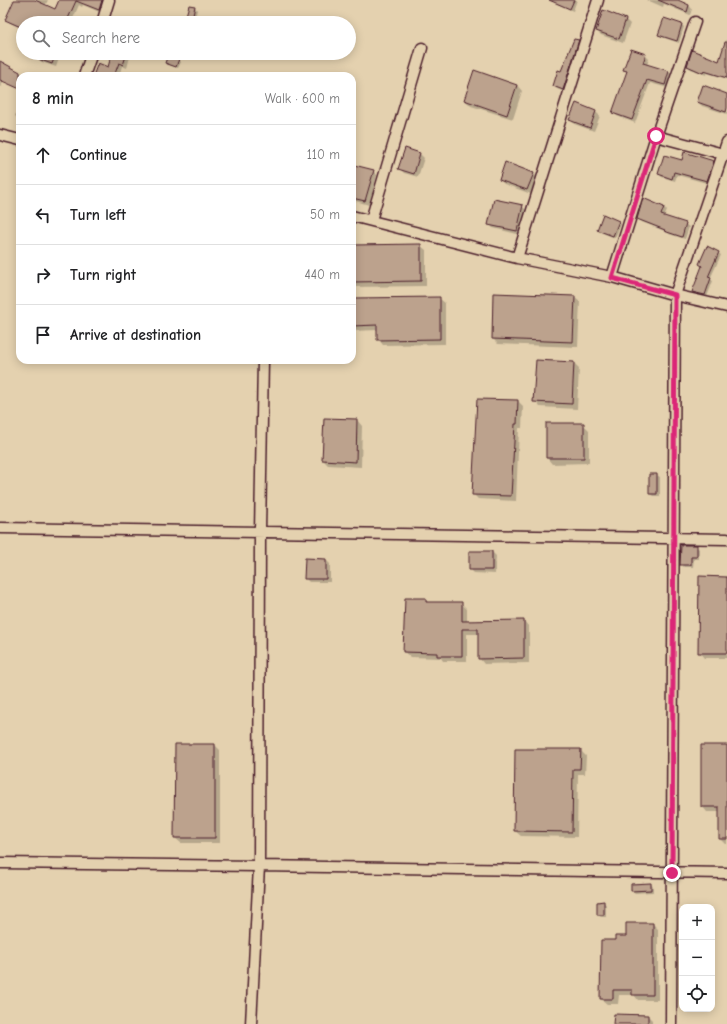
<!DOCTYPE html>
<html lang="en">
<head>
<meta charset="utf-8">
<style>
	:root { --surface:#fff; --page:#f2f2f2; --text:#202124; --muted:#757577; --line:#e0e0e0 }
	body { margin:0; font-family:"Comic Neue",sans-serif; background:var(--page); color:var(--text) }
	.controls { position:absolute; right:12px; bottom:12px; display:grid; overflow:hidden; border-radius:8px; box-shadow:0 2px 10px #0003 }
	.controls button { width:36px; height:36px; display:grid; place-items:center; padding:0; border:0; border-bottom:1px solid var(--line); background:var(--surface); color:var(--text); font:20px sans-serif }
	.stop { position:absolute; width:12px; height:12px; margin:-9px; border:3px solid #db2777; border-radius:50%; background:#fff }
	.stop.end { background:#db2777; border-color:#fff; box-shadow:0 1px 4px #0008 }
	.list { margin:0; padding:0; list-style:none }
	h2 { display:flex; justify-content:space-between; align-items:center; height:52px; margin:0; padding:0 16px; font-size:17px }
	h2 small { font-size:13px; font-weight:400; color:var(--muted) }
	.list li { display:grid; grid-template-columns:26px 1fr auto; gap:12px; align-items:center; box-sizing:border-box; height:60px; padding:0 16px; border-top:1px solid var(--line) }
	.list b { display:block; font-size:15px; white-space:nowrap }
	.list em { font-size:13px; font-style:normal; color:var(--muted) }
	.icon { flex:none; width:22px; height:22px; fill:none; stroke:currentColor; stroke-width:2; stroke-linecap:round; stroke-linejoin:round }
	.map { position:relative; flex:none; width:727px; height:1024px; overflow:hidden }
	.search { position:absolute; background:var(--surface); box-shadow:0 2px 10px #0003; left:16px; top:16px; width:340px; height:44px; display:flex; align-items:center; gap:10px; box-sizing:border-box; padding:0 14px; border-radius:22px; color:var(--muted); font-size:15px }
	.panel { position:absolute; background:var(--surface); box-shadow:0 2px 10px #0003; left:16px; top:72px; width:340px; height:292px; border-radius:12px }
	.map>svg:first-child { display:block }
	.shadow { fill:#0003 }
	.building { fill:#bca28d; stroke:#4a1f2b }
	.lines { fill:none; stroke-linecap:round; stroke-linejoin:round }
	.minor-casing { stroke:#4a1f2b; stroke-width:13 }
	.minor { stroke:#e4d1af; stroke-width:10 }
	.route { stroke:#db2777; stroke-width:5 }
</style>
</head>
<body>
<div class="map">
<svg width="727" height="1024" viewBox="0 0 727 1024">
	<rect width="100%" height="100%" fill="#e4d1af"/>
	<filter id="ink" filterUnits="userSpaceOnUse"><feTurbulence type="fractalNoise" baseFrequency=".025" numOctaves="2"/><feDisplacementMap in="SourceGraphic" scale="8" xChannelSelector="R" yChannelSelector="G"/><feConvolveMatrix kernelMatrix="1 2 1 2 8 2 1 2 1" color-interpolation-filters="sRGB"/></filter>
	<g filter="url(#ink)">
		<path class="shadow" d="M15,0H48L45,6L56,11L61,0H102L105,3L102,13L83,5L82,7L79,5L71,23H48L42,20L41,23H23V29L10,23L7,20Z
			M555,0H577L573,11L557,4L554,2Z
			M647,0H676L689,5L692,9L690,15L664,4L663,7Z
			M189,6L195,7L197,10L194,22L189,21L186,18Z
			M604,12L626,20L630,24L623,43L601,35L597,31Z
			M682,25L684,27L679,43L662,37L659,35Z
			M727,39V79L707,73L706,75L691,69L688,66L720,62Z
			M578,41L580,44L565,92L557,89L554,86Z
			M25,53H61L56,67L42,62L39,59Z
			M113,53H131L127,68L122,66L119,76H94L108,68Z
			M645,55L649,59L647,65L669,72L672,75L668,88L650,83L635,123L617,116L613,112L627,73L625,70Z
			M178,60L181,62L178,68L169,65L166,63Z
			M0,62L11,69L27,76H20V85L4,79L0,88Z
			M517,85L522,91L513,119L471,106L465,100Z
			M727,95V114L702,106L698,102Z
			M20,103V120L15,116Z
			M577,105L596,112L600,116L594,131L574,124L571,120Z
			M405,149L420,154L424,158L418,177L404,173L400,169Z
			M682,161L713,162L717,165L710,184L677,175L675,181L662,177L659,174Z
			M373,171L377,175L369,205L352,200V175Z
			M533,173L537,177L531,194L504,184L500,180Z
			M522,206L526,210L521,235L493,228L489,224Z
			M664,207L667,211L664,217L685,224L689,227L685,239L669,234L667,232L642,222L638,218Z
			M618,222L621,224L615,238L600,232L598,230Z
			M420,245L426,250V286L352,287V246Z
			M718,253L721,255L710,279L713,281L707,297L696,294L693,292L702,267L700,264Z
			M574,297L580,302L578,347L498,344L493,339Z
			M439,298L445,303V344L383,345L378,339V330L352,331V299Z
			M574,363L579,368L577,409L540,407L535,401Z
			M518,401L523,406L522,428H519L516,501L478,499L473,494Z
			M325,419L357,420L362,426L361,467L328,465L323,460Z
			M547,424H583L589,430V463L552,464L547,458Z
			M650,475H657L660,477V496H653L650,494Z
			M696,546L699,549V559H694L693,567H684L681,564Z
			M492,552L496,556L495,574L474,573L470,569Z
			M306,559L326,560L330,564V582H309L305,578Z
			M727,578V658H704L699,652Z
			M425,599L429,603H461L467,609V622L524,621L529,627V663L484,664L479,658V634H467V661H443L441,658L410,657L404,652Z
			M215,745L220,750V843H181L175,838Z
			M727,746V844H725L720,839V812H707L702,806Z
			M580,750L586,756L585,774H578L577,837L521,836L515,831Z
			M651,884L653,887V892L635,893L632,890Z
			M604,902L606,905V917H601L598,915Z
			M653,924L658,929V1000H638L634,995H619L618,1004H607L601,999L627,937Z
			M648,1016L652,1020V1024H614Z"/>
		<path class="building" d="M14,0H35L55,9L59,0H102L99,10L76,1L66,23H50L39,18L36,23H23V28L5,20Z
			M549,0H574L570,9Z
			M658,0H678L689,5L687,12Z
			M189,5L195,6L192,20L185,19Z
			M603,10L626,19L619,39L596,31Z
			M664,18L682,24L677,41L658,35Z
			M574,39L579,40L563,90L553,86L558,70L561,71Z
			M725,42H727V78L704,71L703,73L687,66L692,50L719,61Z
			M631,49L646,54L643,63L669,71L665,85L647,80L632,120L612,113L627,71L623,70Z
			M40,53H56L52,64L38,59Z
			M112,53H127L123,65L119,63L114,76H93L98,63L108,67Z
			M168,55L179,59L176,67L165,63Z
			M0,61L20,72V89L0,80Z
			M474,70L517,85L507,115L464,100Z
			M703,85L727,94V108L726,112L697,102Z
			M576,103L596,111L590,128L569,120Z
			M405,148L420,153L414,174L398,169Z
			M684,152L714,161L707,181L674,172L672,179L658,174L664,155L682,160Z
			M505,162L534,173L527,190L499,180Z
			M354,165L374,170L365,201L352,198V171Z
			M643,198L664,207L661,215L686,223L682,237L664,231L665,230L637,219Z
			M494,199L523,205L517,231L488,225Z
			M603,214L619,221L613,236L597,230Z
			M421,244V281L352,282V245Z
			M707,246L719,252L708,277L711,278L705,295L692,292L702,266L699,264Z
			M493,293L575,296L573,342L492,339Z
			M440,297V339L377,340V325L352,326V298Z
			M536,360L574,362L572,404L533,402Z
			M477,399L518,400L517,424H515L511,496L472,495Z
			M324,418L357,419L356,462L322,460Z
			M546,423H584V458H546Z
			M649,474H657V494H649Z
			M681,545H697V557H691V565H680Z
			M469,551H492V570H469Z
			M305,558L326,559V579H304Z
			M699,576L727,577V653H698Z
			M405,598H426V602H462V621L524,620V658L478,659V629H462V656H437V653L403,652Z
			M175,744H215V838H174Z
			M701,745H727V839H719V807H701Z
			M515,749H581L580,769H573L572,832L514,831Z
			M651,883V890L631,891V884Z
			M604,901V915H597V902Z
			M626,923H653V995H632V990H613V999H600L601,940H615V936H626Z
			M614,1014L648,1015V1024H613Z"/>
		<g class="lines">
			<defs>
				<path id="minor" d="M102,23L109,0
					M84,76L92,53
					M0,135L20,140
					M656,136L727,155
					M352,216L517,258L612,277L675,295L727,307
					M371,220L422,48
					M517,258L598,0
					M612,277L656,136L695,22
					M0,528L727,539
					M0,863L259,866L727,873
					M251,1024L259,866L260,532L263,360
					M671,1024L675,295L727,142"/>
			</defs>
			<use href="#minor" class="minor-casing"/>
			<use href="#minor" class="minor"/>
		</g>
	</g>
	<g class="lines" filter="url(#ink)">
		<path class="route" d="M656,136L612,278L675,295L672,873"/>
	</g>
</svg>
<div class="controls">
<button>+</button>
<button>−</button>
<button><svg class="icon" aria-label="locate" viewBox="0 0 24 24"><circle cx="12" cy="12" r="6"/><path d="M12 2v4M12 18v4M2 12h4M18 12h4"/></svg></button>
</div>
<div class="stop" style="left:656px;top:136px"></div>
<div class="stop end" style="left:672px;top:873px"></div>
<div class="search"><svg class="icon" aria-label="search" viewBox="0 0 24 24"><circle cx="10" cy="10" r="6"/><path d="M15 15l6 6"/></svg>Search here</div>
<section class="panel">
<h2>8 min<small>Walk · 600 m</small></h2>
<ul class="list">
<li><svg class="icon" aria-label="ahead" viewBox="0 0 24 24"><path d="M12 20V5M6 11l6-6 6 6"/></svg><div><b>Continue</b></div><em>110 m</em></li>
<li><svg class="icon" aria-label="left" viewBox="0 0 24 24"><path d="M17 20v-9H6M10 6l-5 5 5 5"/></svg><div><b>Turn left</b></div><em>50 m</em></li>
<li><svg class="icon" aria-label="right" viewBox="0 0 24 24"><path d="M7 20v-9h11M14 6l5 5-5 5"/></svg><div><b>Turn right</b></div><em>440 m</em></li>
<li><svg class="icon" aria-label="arrive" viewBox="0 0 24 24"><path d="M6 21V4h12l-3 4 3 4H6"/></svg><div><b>Arrive at destination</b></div></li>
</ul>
</section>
</div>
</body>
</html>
